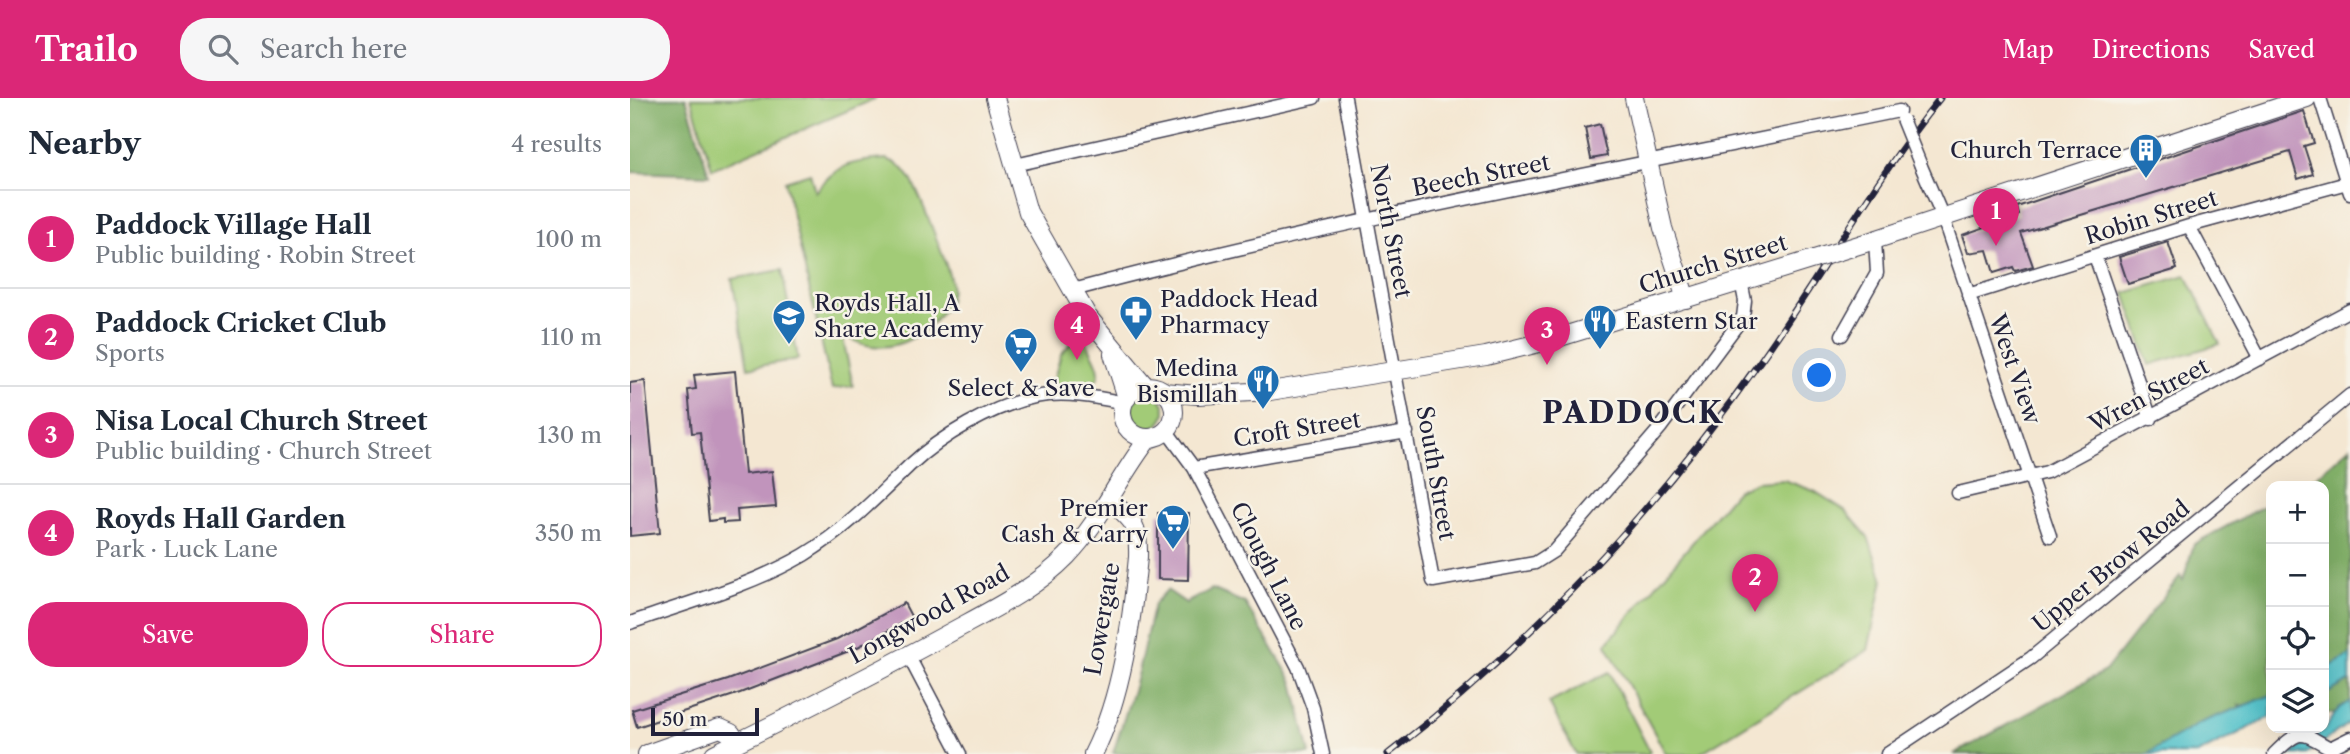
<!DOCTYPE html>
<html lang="en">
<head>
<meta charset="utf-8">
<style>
	:root { --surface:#fff; --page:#f6f6f7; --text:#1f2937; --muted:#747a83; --line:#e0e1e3; --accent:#db2777 }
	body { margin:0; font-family:"Libre Caslon Text",serif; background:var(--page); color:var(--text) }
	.controls { position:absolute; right:21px; bottom:21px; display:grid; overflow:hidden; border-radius:14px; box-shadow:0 7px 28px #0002 }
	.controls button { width:63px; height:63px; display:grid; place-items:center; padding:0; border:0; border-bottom:2px solid var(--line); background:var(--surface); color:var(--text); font:35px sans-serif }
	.scale { position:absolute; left:21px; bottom:18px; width:108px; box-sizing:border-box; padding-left:7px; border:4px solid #22223b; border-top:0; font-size:19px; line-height:24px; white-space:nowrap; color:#22223b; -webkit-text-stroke:5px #f7f3e8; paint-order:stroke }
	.you { position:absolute; left:1190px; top:278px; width:24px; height:24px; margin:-18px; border:5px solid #fff; border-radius:50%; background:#1a73e8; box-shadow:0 0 0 10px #1a73e833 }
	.badge { display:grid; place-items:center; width:46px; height:46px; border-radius:50%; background:var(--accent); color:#fff; font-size:23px; font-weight:700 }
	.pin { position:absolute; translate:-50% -58px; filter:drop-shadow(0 2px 4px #0008) }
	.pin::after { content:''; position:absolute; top:37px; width:24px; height:21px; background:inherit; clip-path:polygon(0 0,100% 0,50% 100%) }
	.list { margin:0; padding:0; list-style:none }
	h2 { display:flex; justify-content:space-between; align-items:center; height:91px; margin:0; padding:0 28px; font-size:30px }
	h2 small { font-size:23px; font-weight:400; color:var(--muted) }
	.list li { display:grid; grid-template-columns:46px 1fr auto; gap:21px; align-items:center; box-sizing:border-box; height:98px; padding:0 28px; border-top:2px solid var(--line) }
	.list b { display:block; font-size:26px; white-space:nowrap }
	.list p { margin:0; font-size:23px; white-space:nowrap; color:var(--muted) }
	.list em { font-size:23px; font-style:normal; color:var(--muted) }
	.actions { display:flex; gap:14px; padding:21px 28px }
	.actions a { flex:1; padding:16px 0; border:2px solid var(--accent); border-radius:28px; text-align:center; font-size:24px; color:var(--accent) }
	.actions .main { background:var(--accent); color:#fff }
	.icon { flex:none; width:38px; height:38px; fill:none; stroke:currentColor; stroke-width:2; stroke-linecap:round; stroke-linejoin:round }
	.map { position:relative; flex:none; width:1720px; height:656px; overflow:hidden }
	header { display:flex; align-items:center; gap:42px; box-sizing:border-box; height:98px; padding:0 35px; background:var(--accent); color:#fff }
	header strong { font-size:33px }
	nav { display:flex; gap:38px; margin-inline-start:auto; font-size:24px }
	.search { width:490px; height:63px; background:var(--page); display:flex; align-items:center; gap:18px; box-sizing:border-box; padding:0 24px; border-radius:28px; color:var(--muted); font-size:26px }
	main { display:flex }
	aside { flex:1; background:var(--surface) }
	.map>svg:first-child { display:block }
	.green { fill:#a2cb77; stroke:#627659; stroke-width:2 }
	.forest { fill:#81af68; stroke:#526852; stroke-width:2 }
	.water { fill:#56c3cb; stroke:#3c7283; stroke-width:2 }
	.building { fill:#c194bc }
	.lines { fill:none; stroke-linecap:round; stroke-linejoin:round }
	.street-casing { stroke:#424052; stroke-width:15 }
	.secondary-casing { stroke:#424052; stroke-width:20 }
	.street { stroke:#fff; stroke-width:12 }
	.secondary { stroke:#fff; stroke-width:18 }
	.rail-casing { stroke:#22223b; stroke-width:7 }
	.rail { stroke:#f7f3e8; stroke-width:4.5; stroke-dasharray:13; stroke-linecap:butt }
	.street-bridge-casing { stroke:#424052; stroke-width:15; stroke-linecap:butt }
	.secondary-bridge-casing { stroke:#424052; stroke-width:20; stroke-linecap:butt }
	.street-bridge { stroke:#fff; stroke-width:12 }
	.secondary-bridge { stroke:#fff; stroke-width:18 }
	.labels { text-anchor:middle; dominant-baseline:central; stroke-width:5; stroke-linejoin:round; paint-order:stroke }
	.poi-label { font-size:23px; fill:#22223b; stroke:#f7f3e8; text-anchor:end }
	.street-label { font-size:23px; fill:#22223b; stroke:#f7f3e8 }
	.district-label { font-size:30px; font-weight:bold; letter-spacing:2px; fill:#22223b; stroke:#f7f3e8 }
</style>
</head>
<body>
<header>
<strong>Trailo</strong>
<div class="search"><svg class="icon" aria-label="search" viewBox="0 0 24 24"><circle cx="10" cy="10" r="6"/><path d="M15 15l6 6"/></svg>Search here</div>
<nav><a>Map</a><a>Directions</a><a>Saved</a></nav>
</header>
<main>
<aside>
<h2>Nearby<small>4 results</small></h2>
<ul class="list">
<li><span class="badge">1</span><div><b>Paddock Village Hall</b><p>Public building · Robin Street</p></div><em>100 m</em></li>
<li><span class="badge">2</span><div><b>Paddock Cricket Club</b><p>Sports</p></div><em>110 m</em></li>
<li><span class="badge">3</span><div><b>Nisa Local Church Street</b><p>Public building · Church Street</p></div><em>130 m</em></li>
<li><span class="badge">4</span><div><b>Royds Hall Garden</b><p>Park · Luck Lane</p></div><em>350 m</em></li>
</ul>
<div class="actions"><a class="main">Save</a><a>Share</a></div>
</aside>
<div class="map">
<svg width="1720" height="656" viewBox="0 0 1720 656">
	<rect width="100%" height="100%" fill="#f7f3e8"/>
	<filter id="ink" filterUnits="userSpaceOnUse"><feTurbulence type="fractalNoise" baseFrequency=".0143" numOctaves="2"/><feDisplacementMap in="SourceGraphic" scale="14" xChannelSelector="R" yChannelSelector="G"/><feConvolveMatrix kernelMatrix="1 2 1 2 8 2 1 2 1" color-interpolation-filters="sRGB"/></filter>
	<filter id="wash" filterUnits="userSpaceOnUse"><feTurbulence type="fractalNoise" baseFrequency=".00686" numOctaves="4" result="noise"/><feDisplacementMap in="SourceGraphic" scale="28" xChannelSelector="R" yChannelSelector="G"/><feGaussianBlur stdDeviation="1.57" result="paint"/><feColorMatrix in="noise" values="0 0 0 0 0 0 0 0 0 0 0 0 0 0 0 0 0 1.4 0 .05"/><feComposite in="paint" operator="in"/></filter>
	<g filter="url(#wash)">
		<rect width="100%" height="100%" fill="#f4e7d2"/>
		<path class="green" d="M61,0H247L82,71Z
			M257,61C266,65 272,68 278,77C287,88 320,173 321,186C321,191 320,198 319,203C317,210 309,218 303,224C277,250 244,258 212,236L223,288L202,291L155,83L180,75L185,94C207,66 222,63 257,61Z
			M152,172L168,261L118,270L102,181Z
			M1556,177L1590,246L1519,267L1495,195Z
			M451,234C477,283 481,286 422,288L431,256Z
			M501 313a17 17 0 1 1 34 0a17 17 0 1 1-34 0Z
			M1154,382L1184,393L1216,413L1238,439L1253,482L1238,552L1069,656H1036L976,546L1107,392L1126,384Z
			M979,574L1020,654L1017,656H946L919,605Z"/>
		<path class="forest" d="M0,0H56L79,77L0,74Z
			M1720,349V604L1703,616L1694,615V388H1670L1685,380Z
			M1641,404V610L1609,607L1611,613L1539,656H1324L1475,573L1550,478L1553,482L1564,446Z
			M582,491L615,505L663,584L680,656L483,655L505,586L524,506L537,492L556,505Z"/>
		<path class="water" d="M1720,557V583L1694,597V572Z
			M1641,597V619L1567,656H1517L1570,625Z
			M1720,603V624L1677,656H1661L1695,631L1709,610Z"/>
		<g id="blocks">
			<path class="building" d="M1674,13L1684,45L1674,48L1683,76L1668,81L1660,54L1391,135L1403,168L1385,173L1383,169L1364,175L1357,152L1338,155L1332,137L1389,117L1387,109Z
				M970,26L977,58L961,61L955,30Z
				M1538,144L1547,171L1498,186L1489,159Z
				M105,273L115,376L142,373L146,409L107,412L108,424L93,425V421L79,423L70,334L62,335L58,292L66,291L64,277Z
				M15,283L30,435L0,438V285Z
				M528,415H559L558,482L528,481Z
				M274,505L282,520L224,551L110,595L7,629L2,612L98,582L207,541Z"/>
		</g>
	</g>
	<g filter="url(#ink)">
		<use href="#blocks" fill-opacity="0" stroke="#424052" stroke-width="2"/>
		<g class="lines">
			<defs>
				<path id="street" d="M715,0L803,483L905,465L924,453L1031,329L1113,219L1115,203L1111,183
					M1690,0L1720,95
					M385,67L684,0
					M1291,68L1312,117L1420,438
					M1559,128L1630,261
					M1465,158L1521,321
					M443,192C715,120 993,70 1269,13
					M1338,197L1559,128L1717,85
					M1212,237L1247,175L1245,142
					M536,332L564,370L668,569L683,610L693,656
					M564,370L777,334
					M1328,395L1417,374L1720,212
					M0,525C57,505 121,488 174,457C215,432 245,401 279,368C311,338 362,308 405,299C434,293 466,299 495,305
					M278,557L330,656
					M1257,656L1401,560L1720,297
					M1644,656C1672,628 1672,635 1700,650L1720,640"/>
				<path id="secondary" d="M365,0L398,114L458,219L516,289
					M1004,0L1033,130L1056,201
					M1232,146L1677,0
					M483,256L497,300
					M492 314a26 26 0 1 1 52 0a26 26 0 1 1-52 0Z
					M533,294L568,297L640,293L856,258L917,243L1184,161
					M17,656L90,630L101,635L107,645
					M84,656C161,618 237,580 312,539C355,515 403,493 437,458C471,423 489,378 519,340
					M463,656C492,599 502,522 508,459C509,426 503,422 479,402"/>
			</defs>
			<use href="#street" class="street-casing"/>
			<use href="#secondary" class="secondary-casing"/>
			<use href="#street" class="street"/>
			<use href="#secondary" class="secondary"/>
			<defs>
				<path id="rail" d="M758,656C901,546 1027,410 1131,262C1192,176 1244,82 1310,0"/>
			</defs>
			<use href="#rail" class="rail-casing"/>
			<use href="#rail" class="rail"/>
			<defs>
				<path id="street-bridge" d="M1272,21L1291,68"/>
				<path id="secondary-bridge" d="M1184,161L1232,146"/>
			</defs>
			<use href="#street-bridge" class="street-bridge-casing"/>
			<use href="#secondary-bridge" class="secondary-bridge-casing"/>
			<use href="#street-bridge" class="street-bridge"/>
			<use href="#secondary-bridge" class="secondary-bridge"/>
		</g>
	</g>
	<defs>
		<symbol id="building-pin" viewBox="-11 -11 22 30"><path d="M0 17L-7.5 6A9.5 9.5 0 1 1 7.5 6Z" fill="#1f6fb2" stroke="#f7f3e8"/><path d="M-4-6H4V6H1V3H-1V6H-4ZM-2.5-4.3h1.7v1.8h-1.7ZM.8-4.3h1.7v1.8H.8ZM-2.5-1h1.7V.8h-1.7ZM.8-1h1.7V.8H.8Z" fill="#fff"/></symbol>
		<symbol id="pharmacy-pin" viewBox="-11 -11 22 30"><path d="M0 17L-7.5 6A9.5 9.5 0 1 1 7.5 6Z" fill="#1f6fb2" stroke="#f7f3e8"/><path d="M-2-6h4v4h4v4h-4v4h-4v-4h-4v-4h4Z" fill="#fff"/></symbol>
		<symbol id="school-pin" viewBox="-11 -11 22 30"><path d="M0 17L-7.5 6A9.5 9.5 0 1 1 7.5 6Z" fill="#1f6fb2" stroke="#f7f3e8"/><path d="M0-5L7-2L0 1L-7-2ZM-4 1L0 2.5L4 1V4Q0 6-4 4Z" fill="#fff"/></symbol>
		<symbol id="restaurant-pin" viewBox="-11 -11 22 30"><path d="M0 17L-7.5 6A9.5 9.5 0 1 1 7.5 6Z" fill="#1f6fb2" stroke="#f7f3e8"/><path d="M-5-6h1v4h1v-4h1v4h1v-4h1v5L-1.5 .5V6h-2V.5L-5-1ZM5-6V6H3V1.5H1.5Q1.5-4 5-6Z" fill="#fff"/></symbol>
		<symbol id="supermarket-pin" viewBox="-11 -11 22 30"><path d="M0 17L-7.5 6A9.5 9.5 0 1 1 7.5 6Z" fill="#1f6fb2" stroke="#f7f3e8"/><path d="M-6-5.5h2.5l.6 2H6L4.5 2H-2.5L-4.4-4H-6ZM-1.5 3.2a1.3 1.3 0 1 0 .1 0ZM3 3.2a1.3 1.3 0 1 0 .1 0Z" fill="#fff"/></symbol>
	</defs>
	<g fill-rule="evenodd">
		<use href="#building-pin" x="1497" y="33" width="38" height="52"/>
		<use href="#pharmacy-pin" x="487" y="195" width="38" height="52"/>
		<use href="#school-pin" x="140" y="199" width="38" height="52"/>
		<use href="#restaurant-pin" x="951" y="204" width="38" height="52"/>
		<use href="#supermarket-pin" x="372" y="227" width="38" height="52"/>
		<use href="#restaurant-pin" x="614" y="264" width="38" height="52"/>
		<use href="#supermarket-pin" x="524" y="404" width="38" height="52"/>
	</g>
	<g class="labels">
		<g class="poi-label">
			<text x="1492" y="52">Church Terrace</text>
			<text x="530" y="201" text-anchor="start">Paddock Head<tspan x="530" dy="26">Pharmacy</tspan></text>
			<text x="184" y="205" text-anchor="start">Royds Hall, A<tspan x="184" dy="26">Share Academy</tspan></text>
			<text x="995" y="223" text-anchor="start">Eastern Star</text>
			<text x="608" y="270">Medina<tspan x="608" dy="26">Bismillah</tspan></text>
			<text x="391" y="290" text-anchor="middle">Select &amp; Save</text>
			<text x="518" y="410">Premier<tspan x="518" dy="26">Cash &amp; Carry</tspan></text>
		</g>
		<g class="street-label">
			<text transform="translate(851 77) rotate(-11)">Beech Street</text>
			<text transform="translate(1521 119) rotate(-17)">Robin Street</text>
			<text transform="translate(761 133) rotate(79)">North Street</text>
			<text transform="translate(1083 166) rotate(-17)">Church Street</text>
			<text transform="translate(1385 271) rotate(71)">West View</text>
			<text transform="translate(1519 297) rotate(-28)">Wren Street</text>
			<text transform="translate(667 331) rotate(-9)">Croft Street</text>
			<text transform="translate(806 375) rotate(80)">South Street</text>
			<text transform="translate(639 468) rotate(63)">Clough Lane</text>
			<text transform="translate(1481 468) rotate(-39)">Upper Brow Road</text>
			<text transform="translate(299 516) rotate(-29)">Longwood Road</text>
			<text transform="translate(472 521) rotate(-80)">Lowergate</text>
		</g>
		<g class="district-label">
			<text x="1003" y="314">PADDOCK</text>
		</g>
	</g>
</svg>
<div class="controls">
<button>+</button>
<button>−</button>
<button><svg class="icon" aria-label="locate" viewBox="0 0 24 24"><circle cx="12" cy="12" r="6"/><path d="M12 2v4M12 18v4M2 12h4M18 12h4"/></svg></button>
<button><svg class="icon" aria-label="layers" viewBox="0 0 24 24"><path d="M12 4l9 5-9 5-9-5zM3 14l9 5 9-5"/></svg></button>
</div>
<div class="scale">50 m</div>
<div class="you"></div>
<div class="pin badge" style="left:1366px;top:148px">1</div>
<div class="pin badge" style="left:1125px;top:514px">2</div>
<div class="pin badge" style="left:917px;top:267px">3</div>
<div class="pin badge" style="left:447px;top:262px">4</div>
</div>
</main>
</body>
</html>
